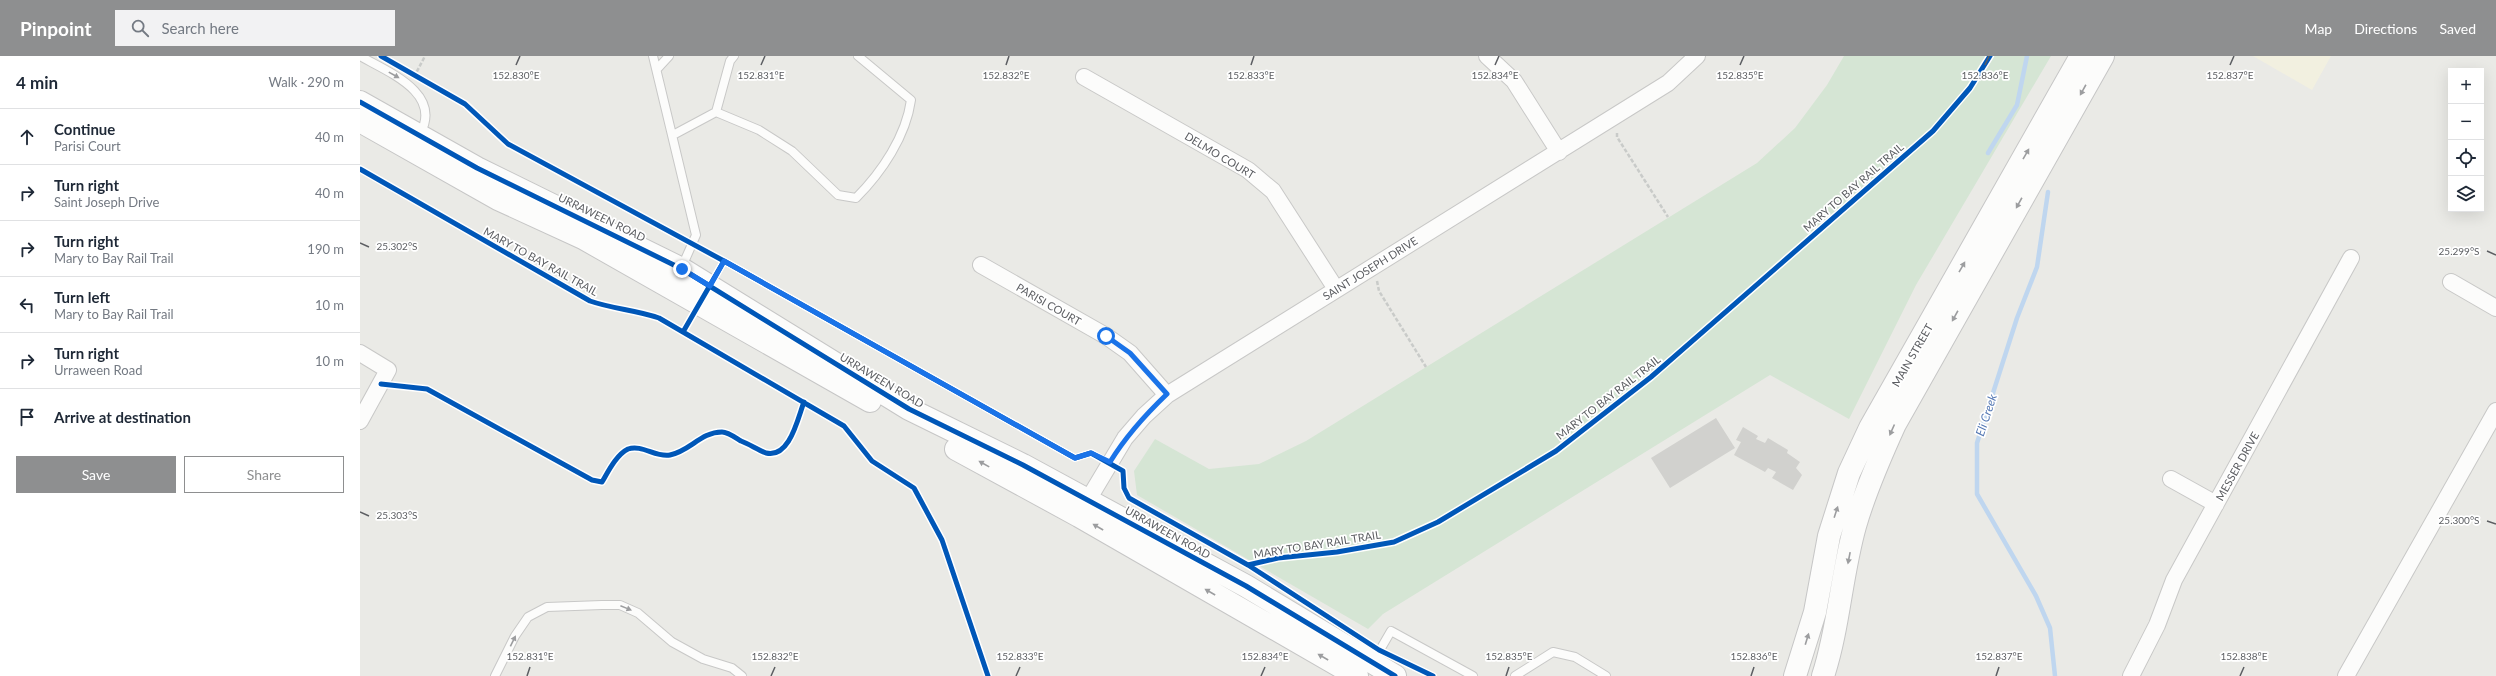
<!DOCTYPE html>
<html lang="en">
<head>
<meta charset="utf-8">
<style>
	:root { --surface:#fff; --page:#f2f2f3; --text:#1f2937; --muted:#747a83; --line:#e0e1e3; --accent:#8e8f90 }
	body { margin:0; font-family:Lato,sans-serif; background:var(--page); color:var(--text) }
	.controls { position:absolute; right:12px; top:12px; display:grid; overflow:hidden; border-radius:0px; box-shadow:0 4px 16px #0002 }
	.controls button { width:36px; height:36px; display:grid; place-items:center; padding:0; border:0; border-bottom:1px solid var(--line); background:var(--surface); color:var(--text); font:20px sans-serif }
	.stop { position:absolute; width:12px; height:12px; margin:-9px; border:3px solid #1a73e8; border-radius:50%; background:#fff }
	.stop.end { background:#1a73e8; border-color:#fff; box-shadow:0 1px 4px #0008 }
	.list { margin:0; padding:0; list-style:none }
	h2 { display:flex; justify-content:space-between; align-items:center; height:52px; margin:0; padding:0 16px; font-size:17px }
	h2 small { font-size:13px; font-weight:400; color:var(--muted) }
	.list li { display:grid; grid-template-columns:26px 1fr auto; gap:12px; align-items:center; box-sizing:border-box; height:56px; padding:0 16px; border-top:1px solid var(--line) }
	.list b { display:block; font-size:15px; white-space:nowrap }
	.list p { margin:0; font-size:13px; white-space:nowrap; color:var(--muted) }
	.list em { font-size:13px; font-style:normal; color:var(--muted) }
	.actions { display:flex; gap:8px; padding:12px 16px }
	.actions a { flex:1; padding:9px 0; border:1px solid var(--accent); border-radius:0px; text-align:center; font-size:14px; color:var(--accent) }
	.actions .main { background:var(--accent); color:#fff }
	.icon { flex:none; width:22px; height:22px; fill:none; stroke:currentColor; stroke-width:2; stroke-linecap:round; stroke-linejoin:round }
	.map { position:relative; flex:none; width:2136px; height:620px; overflow:hidden }
	header { display:flex; align-items:center; gap:24px; box-sizing:border-box; height:56px; padding:0 20px; background:var(--accent); color:#fff }
	header strong { font-size:19px }
	nav { display:flex; gap:22px; margin-inline-start:auto; font-size:14px }
	.search { width:280px; height:36px; background:var(--page); display:flex; align-items:center; gap:10px; box-sizing:border-box; padding:0 14px; border-radius:0px; color:var(--muted); font-size:15px }
	main { display:flex }
	aside { flex:1; background:var(--surface) }
	.map>svg:first-child { display:block }
	.commercial { fill:#f2f0e0 }
	.green { fill:#d5e5d4 }
	.lines { fill:none; stroke-linecap:round; stroke-linejoin:round }
	.stream { stroke:#bfd6ef; stroke-width:4.5 }
	.building { fill:#d1d1ce }
	.lane-casing { stroke:#c8c8c7; stroke-width:10 }
	.street-casing { stroke:#c8c8c7; stroke-width:18 }
	.secondary-casing { stroke:#c6c6c6; stroke-width:24 }
	.path { stroke:#c9cbc9; stroke-width:2.5; stroke-dasharray:4 2; stroke-linecap:butt }
	.lane { stroke:#fcfcfb; stroke-width:8 }
	.street { stroke:#fcfcfb; stroke-width:16 }
	.secondary { stroke:#fcfcfb; stroke-width:22 }
	.cycleway-casing { stroke:#fff; stroke-width:8 }
	.cycleway { stroke:#0057b8; stroke-width:5 }
	.oneway { fill:#9c9d9f }
	.route { stroke:#1a73e8; stroke-width:5 }
	.ticks { fill:none; stroke:#5c5e62; stroke-width:1.5 }
	.labels { text-anchor:middle; dominant-baseline:central; stroke-width:3.5; stroke-linejoin:round; paint-order:stroke }
	.street-label { font-size:11px; fill:#5c5e62; stroke:#fff }
	.water-label { font-size:12px; font-style:italic; fill:#5377b3; stroke:#fff }
	.ticks-label { font-size:10px; text-anchor:middle; fill:#5c5e62; stroke:#fff; stroke-width:3.5; stroke-linejoin:round; paint-order:stroke }
</style>
</head>
<body>
<header>
<strong>Pinpoint</strong>
<div class="search"><svg class="icon" aria-label="search" viewBox="0 0 24 24"><circle cx="10" cy="10" r="6"/><path d="M15 15l6 6"/></svg>Search here</div>
<nav><a>Map</a><a>Directions</a><a>Saved</a></nav>
</header>
<main>
<aside>
<h2>4 min<small>Walk · 290 m</small></h2>
<ul class="list">
<li><svg class="icon" aria-label="ahead" viewBox="0 0 24 24"><path d="M12 20V5M6 11l6-6 6 6"/></svg><div><b>Continue</b><p>Parisi Court</p></div><em>40 m</em></li>
<li><svg class="icon" aria-label="right" viewBox="0 0 24 24"><path d="M7 20v-9h11M14 6l5 5-5 5"/></svg><div><b>Turn right</b><p>Saint Joseph Drive</p></div><em>40 m</em></li>
<li><svg class="icon" aria-label="right" viewBox="0 0 24 24"><path d="M7 20v-9h11M14 6l5 5-5 5"/></svg><div><b>Turn right</b><p>Mary to Bay Rail Trail</p></div><em>190 m</em></li>
<li><svg class="icon" aria-label="left" viewBox="0 0 24 24"><path d="M17 20v-9H6M10 6l-5 5 5 5"/></svg><div><b>Turn left</b><p>Mary to Bay Rail Trail</p></div><em>10 m</em></li>
<li><svg class="icon" aria-label="right" viewBox="0 0 24 24"><path d="M7 20v-9h11M14 6l5 5-5 5"/></svg><div><b>Turn right</b><p>Urraween Road</p></div><em>10 m</em></li>
<li><svg class="icon" aria-label="arrive" viewBox="0 0 24 24"><path d="M6 21V4h12l-3 4 3 4H6"/></svg><div><b>Arrive at destination</b></div></li>
</ul>
<div class="actions"><a class="main">Save</a><a>Share</a></div>
</aside>
<div class="map">
<svg width="2136" height="620" viewBox="0 0 2136 620">
	<rect width="100%" height="100%" fill="#eaeae6"/>
	<path class="commercial" d="M1893,0H1971L1952,34Z"/>
	<path class="green" d="M1484,0H1691L1556,229L1489,363L1410,319L1023,558L1008,573L777,439L774,415L795,383L849,413L899,408L946,385L1397,107L1435,72L1467,29Z"/>
	<g class="lines">
		<path class="stream" d="M1628,97L1657,49L1667,0
			M1688,136L1677,211L1657,262L1617,387V438L1676,540L1690,572L1695,620"/>
	</g>
	<path class="building" d="M1356,362L1375,392L1310,432L1291,402Z
		M1383,371L1398,380L1396,383L1405,387L1408,382L1428,394L1427,397L1440,406L1436,412L1442,419L1433,434L1412,422L1416,416L1408,412L1405,416L1374,399L1381,386L1376,384Z"/>
	<g class="lines">
		<defs>
			<path id="lane" d="M0,0C28,16 83,37 60,78
				M293,0L336,179L321,213
				M297,13L309,0
				M356,56L399,74L432,95L478,139L496,142C522,116 546,80 551,44L498,0
				M313,79L356,56L370,5L374,0
				M1013,606L1031,575L1113,620
				M135,620L155,580L168,561L187,551L242,549H260L278,557L312,586L343,603L372,612L382,620
				M1155,620L1193,596L1215,601L1246,620"/>
			<path id="street" d="M1127,0L1154,25L1199,96
				M724,21L888,114L913,135L976,233
				M621,209L746,280L770,297L807,339
				M2091,226L2136,252
				M0,297L28,314L0,365
				M1811,423L1856,448
				M722,454L765,382L784,360L807,339L1308,27L1337,0
				M1771,620L1797,569L1814,524L1991,202
				M1986,620L2136,355"/>
			<path id="secondary" d="M0,46L117,112L322,213L549,353L663,409L886,530L1035,620
				M0,65L138,143L223,182L510,345
				M596,393L719,460L997,620
				M1435,620L1455,556L1469,480L1489,417L1510,372L1721,0
				M1463,620C1479,571 1481,520 1495,470C1505,435 1520,401 1535,368L1743,0"/>
		</defs>
		<use href="#lane" class="lane-casing"/>
		<use href="#street" class="street-casing"/>
		<use href="#secondary" class="secondary-casing"/>
		<path class="path" d="M54,21L65,0
			M1257,77V81L1308,161
			M1017,225L1019,235L1066,311"/>
		<use href="#lane" class="lane"/>
		<use href="#street" class="street"/>
		<use href="#secondary" class="secondary"/>
		<defs>
			<path id="cycleway" d="M21,0L105,48L148,88L364,205
				M0,46L117,112L322,213L549,353L663,409L886,530L1035,620
				M0,113L230,245C253,253 276,254 299,262L484,370L512,405L554,432L582,484L628,620
				M323,276L364,205L715,402L731,397L763,415L764,432L769,442L888,509L918,502L977,496L1034,486L1078,466L1196,395L1291,321L1573,75L1610,32L1630,0
				M21,328L67,333L232,424L242,426C248,416 256,399 268,393C282,388 296,402 310,399C330,395 341,376 362,376C368,376 376,382 381,385C389,388 398,394 406,397C430,403 438,361 444,346
				M888,509L1019,594L1073,620"/>
		</defs>
		<use href="#cycleway" class="cycleway-casing"/>
		<use href="#cycleway" class="cycleway"/>
	</g>
	<defs><path id="oneway-solid" d="M-6-.8H1V-3.2L6.5 0L1 3.2V.8H-6Z"/></defs>
	<g class="oneway">
		<use href="#oneway-solid" transform="translate(34 19) rotate(29)"/>
		<use href="#oneway-solid" transform="translate(1723 34) rotate(119)"/>
		<use href="#oneway-solid" transform="translate(1666 98) rotate(-60)"/>
		<use href="#oneway-solid" transform="translate(1659 147) rotate(119)"/>
		<use href="#oneway-solid" transform="translate(1602 211) rotate(-60)"/>
		<use href="#oneway-solid" transform="translate(1595 260) rotate(119)"/>
		<use href="#oneway-solid" transform="translate(1532 374) rotate(114)"/>
		<use href="#oneway-solid" transform="translate(624 408) rotate(-151)"/>
		<use href="#oneway-solid" transform="translate(1476 456) rotate(-72)"/>
		<use href="#oneway-solid" transform="translate(738 471) rotate(-150)"/>
		<use href="#oneway-solid" transform="translate(1489 502) rotate(101)"/>
		<use href="#oneway-solid" transform="translate(850 536) rotate(-150)"/>
		<use href="#oneway-solid" transform="translate(266 552) rotate(22)"/>
		<use href="#oneway-solid" transform="translate(1447 583) rotate(-73)"/>
		<use href="#oneway-solid" transform="translate(153 585) rotate(-64)"/>
		<use href="#oneway-solid" transform="translate(963 601) rotate(-150)"/>
	</g>
	<g class="lines">
		<path class="route" d="M322,213L350,230L364,205L715,402L731,397L750,406C766,380 785,359 807,338L770,297L746,280"/>
	</g>
	<path class="ticks" d="M156,9L160,0M401,9L405,0M646,9L649,0M891,9L894,0M1135,9L1139,0M1380,9L1384,0M1625,9L1629,0M1870,9L1874,0M0,187L9,191M2127,195L2136,199M0,456L9,460M2127,465L2136,468M167,620L170,611M411,620L415,611M656,620L660,611M901,620L905,611M1146,620L1149,611M1391,620L1394,611M1636,620L1639,611M1880,620L1884,611"/>
	<g class="labels">
		<g class="street-label">
			<text transform="translate(860 99) rotate(31)">DELMO COURT</text>
			<text transform="translate(1493 131) rotate(-41)">MARY TO BAY RAIL TRAIL</text>
			<text transform="translate(242 161) rotate(26)">URRAWEEN ROAD</text>
			<text transform="translate(181 205) rotate(29)">MARY TO BAY RAIL TRAIL</text>
			<text transform="translate(1010 212) rotate(-32)">SAINT JOSEPH DRIVE</text>
			<text transform="translate(689 248) rotate(30)">PARISI COURT</text>
			<text transform="translate(1552 299) rotate(-60)">MAIN STREET</text>
			<text transform="translate(522 324) rotate(31)">URRAWEEN ROAD</text>
			<text transform="translate(1248 341) rotate(-38)">MARY TO BAY RAIL TRAIL</text>
			<text transform="translate(1877 410) rotate(-61)">MESSER DRIVE</text>
			<text transform="translate(808 476) rotate(29)">URRAWEEN ROAD</text>
			<text transform="translate(957 488) rotate(-9)">MARY TO BAY RAIL TRAIL</text>
		</g>
		<g class="water-label">
			<text transform="translate(1626 359) rotate(-72)">Eli Creek</text>
		</g>
	</g>
	<g class="ticks-label">
		<text x="156" y="23">152.830°E</text>
		<text x="401" y="23">152.831°E</text>
		<text x="646" y="23">152.832°E</text>
		<text x="891" y="23">152.833°E</text>
		<text x="1135" y="23">152.834°E</text>
		<text x="1380" y="23">152.835°E</text>
		<text x="1625" y="23">152.836°E</text>
		<text x="1870" y="23">152.837°E</text>
		<text x="37" y="194">25.302°S</text>
		<text x="2099" y="199">25.299°S</text>
		<text x="37" y="463">25.303°S</text>
		<text x="2099" y="468">25.300°S</text>
		<text x="170" y="604">152.831°E</text>
		<text x="415" y="604">152.832°E</text>
		<text x="660" y="604">152.833°E</text>
		<text x="905" y="604">152.834°E</text>
		<text x="1149" y="604">152.835°E</text>
		<text x="1394" y="604">152.836°E</text>
		<text x="1639" y="604">152.837°E</text>
		<text x="1884" y="604">152.838°E</text>
	</g>
</svg>
<div class="controls">
<button>+</button>
<button>−</button>
<button><svg class="icon" aria-label="locate" viewBox="0 0 24 24"><circle cx="12" cy="12" r="6"/><path d="M12 2v4M12 18v4M2 12h4M18 12h4"/></svg></button>
<button><svg class="icon" aria-label="layers" viewBox="0 0 24 24"><path d="M12 4l9 5-9 5-9-5zM3 14l9 5 9-5"/></svg></button>
</div>
<div class="stop" style="left:746px;top:280px"></div>
<div class="stop end" style="left:322px;top:213px"></div>
</div>
</main>
</body>
</html>
